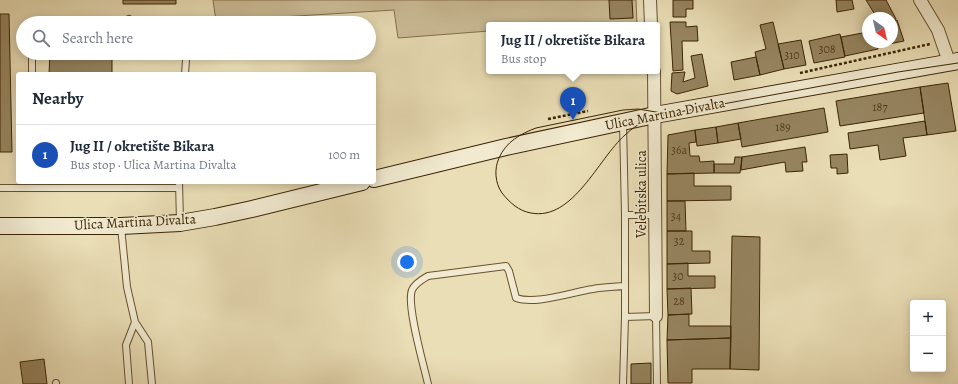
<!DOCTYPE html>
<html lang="en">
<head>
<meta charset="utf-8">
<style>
	:root { --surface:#fff; --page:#f6f6f7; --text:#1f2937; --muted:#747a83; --line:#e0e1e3; --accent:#1a73e8 }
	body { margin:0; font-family:Alegreya,serif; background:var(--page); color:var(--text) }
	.controls { position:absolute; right:12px; bottom:12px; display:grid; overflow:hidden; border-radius:4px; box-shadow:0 2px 10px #0003 }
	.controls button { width:36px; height:36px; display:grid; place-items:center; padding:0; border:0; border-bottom:1px solid var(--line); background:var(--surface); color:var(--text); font:20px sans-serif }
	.compass { position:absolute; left:862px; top:12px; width:36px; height:36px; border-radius:50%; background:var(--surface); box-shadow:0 2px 10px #0003; rotate:146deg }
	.you { position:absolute; left:407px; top:262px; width:14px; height:14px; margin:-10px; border:3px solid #fff; border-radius:50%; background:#1a73e8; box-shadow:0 0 0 6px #1a73e833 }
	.badge { display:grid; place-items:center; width:26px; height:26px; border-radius:50%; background:var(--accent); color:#fff; font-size:13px; font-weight:700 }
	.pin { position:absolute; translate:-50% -33px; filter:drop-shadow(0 1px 2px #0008) }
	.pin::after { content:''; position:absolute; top:21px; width:14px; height:12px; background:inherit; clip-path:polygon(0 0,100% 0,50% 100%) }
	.popup { position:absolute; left:486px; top:22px; width:174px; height:52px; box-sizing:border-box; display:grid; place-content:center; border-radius:4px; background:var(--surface); filter:drop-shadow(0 1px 3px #0005); font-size:13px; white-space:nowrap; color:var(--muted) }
	.popup b { font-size:15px; color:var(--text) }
	.popup::after { content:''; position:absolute; left:50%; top:100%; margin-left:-8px; border:8px solid transparent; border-top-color:var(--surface) }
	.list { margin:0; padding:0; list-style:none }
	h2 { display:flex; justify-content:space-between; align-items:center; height:52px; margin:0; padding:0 16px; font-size:17px }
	h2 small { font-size:13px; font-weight:400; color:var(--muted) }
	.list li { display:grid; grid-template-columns:26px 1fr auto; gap:12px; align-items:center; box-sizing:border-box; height:60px; padding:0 16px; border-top:1px solid var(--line) }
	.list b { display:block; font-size:15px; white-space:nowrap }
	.list p { margin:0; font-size:13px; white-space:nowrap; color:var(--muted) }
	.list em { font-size:13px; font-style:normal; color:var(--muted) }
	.icon { flex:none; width:22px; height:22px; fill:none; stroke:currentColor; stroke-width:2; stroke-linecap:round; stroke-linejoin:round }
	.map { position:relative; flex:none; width:958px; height:384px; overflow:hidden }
	.search { position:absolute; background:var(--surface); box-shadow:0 2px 10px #0003; left:16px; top:16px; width:360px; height:44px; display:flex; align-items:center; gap:10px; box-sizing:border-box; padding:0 14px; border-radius:22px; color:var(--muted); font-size:15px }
	.panel { position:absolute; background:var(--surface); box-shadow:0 2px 10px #0003; left:16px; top:72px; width:360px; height:112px; border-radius:4px }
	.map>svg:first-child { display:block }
	.green { fill:#ccbe98; stroke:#84714e }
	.building { fill:#968560; stroke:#3c2403 }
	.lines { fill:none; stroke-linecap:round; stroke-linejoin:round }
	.lane-casing { stroke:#685230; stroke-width:8 }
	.street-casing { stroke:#685230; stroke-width:14 }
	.secondary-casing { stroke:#3c2403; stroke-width:18 }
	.path { stroke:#3c2403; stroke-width:2.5; stroke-dasharray:3 2; stroke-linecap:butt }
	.lane { stroke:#f1ead0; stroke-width:6 }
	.street { stroke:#f1ead0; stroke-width:12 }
	.secondary { stroke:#f1ead0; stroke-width:16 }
	.tram { stroke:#3c2403; stroke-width:1 }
	.labels { text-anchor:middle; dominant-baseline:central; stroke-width:3; stroke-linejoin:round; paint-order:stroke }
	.number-label { font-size:12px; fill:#523c1a }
	.street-label { font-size:14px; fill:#3c2403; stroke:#f1ead0 }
</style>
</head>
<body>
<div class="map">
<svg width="958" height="384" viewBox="0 0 958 384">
	<rect width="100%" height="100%" fill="#eadeb6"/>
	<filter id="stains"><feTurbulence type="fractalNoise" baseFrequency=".005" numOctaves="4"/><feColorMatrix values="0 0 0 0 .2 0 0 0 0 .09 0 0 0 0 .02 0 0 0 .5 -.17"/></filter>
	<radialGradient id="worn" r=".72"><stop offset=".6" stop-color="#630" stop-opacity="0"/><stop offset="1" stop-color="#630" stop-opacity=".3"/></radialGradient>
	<path class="green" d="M213,0H636L637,25H489V31L398,38L394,10L216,21Z"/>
	<path class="building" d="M123,0H176V4H123Z
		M609,0H632L633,18L610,19Z
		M673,0H693V9H686V17H673Z
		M836,0H852L854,9L837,12Z
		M866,0H886L896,19L892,21V18H877Z
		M0,14H9L12,152H0Z
		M897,20L904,41L889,44L888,42H892V22Z
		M670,22H686V27L697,26L698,41H682L683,70L673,71Z
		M773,22L784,69L760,75L755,52L766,49L760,25Z
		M868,32V42H877L878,49L845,56L841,37Z
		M840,34L845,57L814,63L809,41Z
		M801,40L806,65L784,69L778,44Z
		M50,53H112V74H49Z
		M702,54L708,86L677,94L671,91L672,73L685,72L683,82L695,78L691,56Z
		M756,57L760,75L734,80L731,62Z
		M948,83L956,131L927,135L920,87Z
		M920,87L924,113L840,126L836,101Z
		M824,108L828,132L742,147L738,123Z
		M925,121L927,135L903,138L906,156L880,160L878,145L850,149L848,133Z
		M738,123L741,139L718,143L716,127Z
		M716,127L718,143L697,146L695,130Z
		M695,130L696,142L689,143L690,156H699L700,162L714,161V173L667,174L668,135Z
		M805,147L807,162H802L803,171L786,172L785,162L741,170L742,157Z
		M847,154L848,173L837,174V168H831L830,155Z
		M735,157H742L740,173H714V164H734Z
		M694,173V186H731V200L667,201V174Z
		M667,201H685L686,231H667Z
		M667,231H692V251H710V263L667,264Z
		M732,236L760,237L759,370L730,369Z
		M688,263V276H715V288L667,289V264Z
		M691,288L692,314L668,315L667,289Z
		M689,314V326H731V338L667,340L668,315Z
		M731,338L730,369H692V383H668L667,340Z
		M44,359L47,384H23L20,362Z
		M651,363V384H631V364Z"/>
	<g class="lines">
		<defs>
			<path id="lane" d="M120,23L129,19
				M32,53V74
				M185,74L186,60
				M623,123L625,215
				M179,182L180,223
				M0,188H179
				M655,215H625V317L656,316L657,384
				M121,227L127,287L135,322L126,345L129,384
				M135,322L148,342L152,384
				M56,383V384
				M428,384C424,366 406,305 412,290C415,283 423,279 428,276L506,266L509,271L516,298C536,305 572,292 593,289C603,287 614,287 624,286
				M623,384L625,317"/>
			<path id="street" d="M650,0L651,25
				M920,0L938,30L949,62
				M654,71L656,316"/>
			<path id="secondary" d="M374,179L506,147L655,115L958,61
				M0,226H121L180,223L215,217L252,209L362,182"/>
		</defs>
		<use href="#lane" class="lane-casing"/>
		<use href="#street" class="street-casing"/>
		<use href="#secondary" class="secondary-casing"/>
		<path class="path" d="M800,73L930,44
			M548,119L588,111"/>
		<use href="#lane" class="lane"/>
		<use href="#street" class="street"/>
		<use href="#secondary" class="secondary"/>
		<path class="tram" d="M668,114L638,109L623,110L536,128C520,134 506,142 499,158C494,169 495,183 502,193C510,203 519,211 531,213C573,221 598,159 625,135C639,122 649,118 668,114L898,72L958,63"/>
	</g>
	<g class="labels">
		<g class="number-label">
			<text x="827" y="49">308</text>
			<text x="792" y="55">310</text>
			<text x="880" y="107">187</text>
			<text x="783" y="127">189</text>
			<text x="679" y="150">36a</text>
			<text x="676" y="216">34</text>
			<text x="679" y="241">32</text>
			<text x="678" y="276">30</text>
			<text x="679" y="301">28</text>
		</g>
		<g class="street-label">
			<text transform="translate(665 114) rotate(-11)">Ulica Martina Divalta</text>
			<text transform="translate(641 194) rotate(-90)">Velebitska ulica</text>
			<text transform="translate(135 222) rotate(-3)">Ulica Martina Divalta</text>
		</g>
	</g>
	<rect width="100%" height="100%" filter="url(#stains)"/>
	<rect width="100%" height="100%" fill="url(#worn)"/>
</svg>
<div class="controls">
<button>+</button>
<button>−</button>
</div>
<svg class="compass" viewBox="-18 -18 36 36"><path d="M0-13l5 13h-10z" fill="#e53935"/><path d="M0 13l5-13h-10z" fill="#747a83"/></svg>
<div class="you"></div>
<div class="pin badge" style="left:573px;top:120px;background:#1a4fb4">1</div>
<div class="popup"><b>Jug II / okretište Bikara</b>Bus stop</div>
<div class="search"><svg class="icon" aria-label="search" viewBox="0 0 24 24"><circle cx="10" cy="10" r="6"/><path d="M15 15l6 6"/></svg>Search here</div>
<section class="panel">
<h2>Nearby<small></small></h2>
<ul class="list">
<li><span class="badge" style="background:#1a4fb4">1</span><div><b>Jug II / okretište Bikara</b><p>Bus stop · Ulica Martina Divalta</p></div><em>100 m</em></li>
</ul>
</section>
</div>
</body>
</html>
